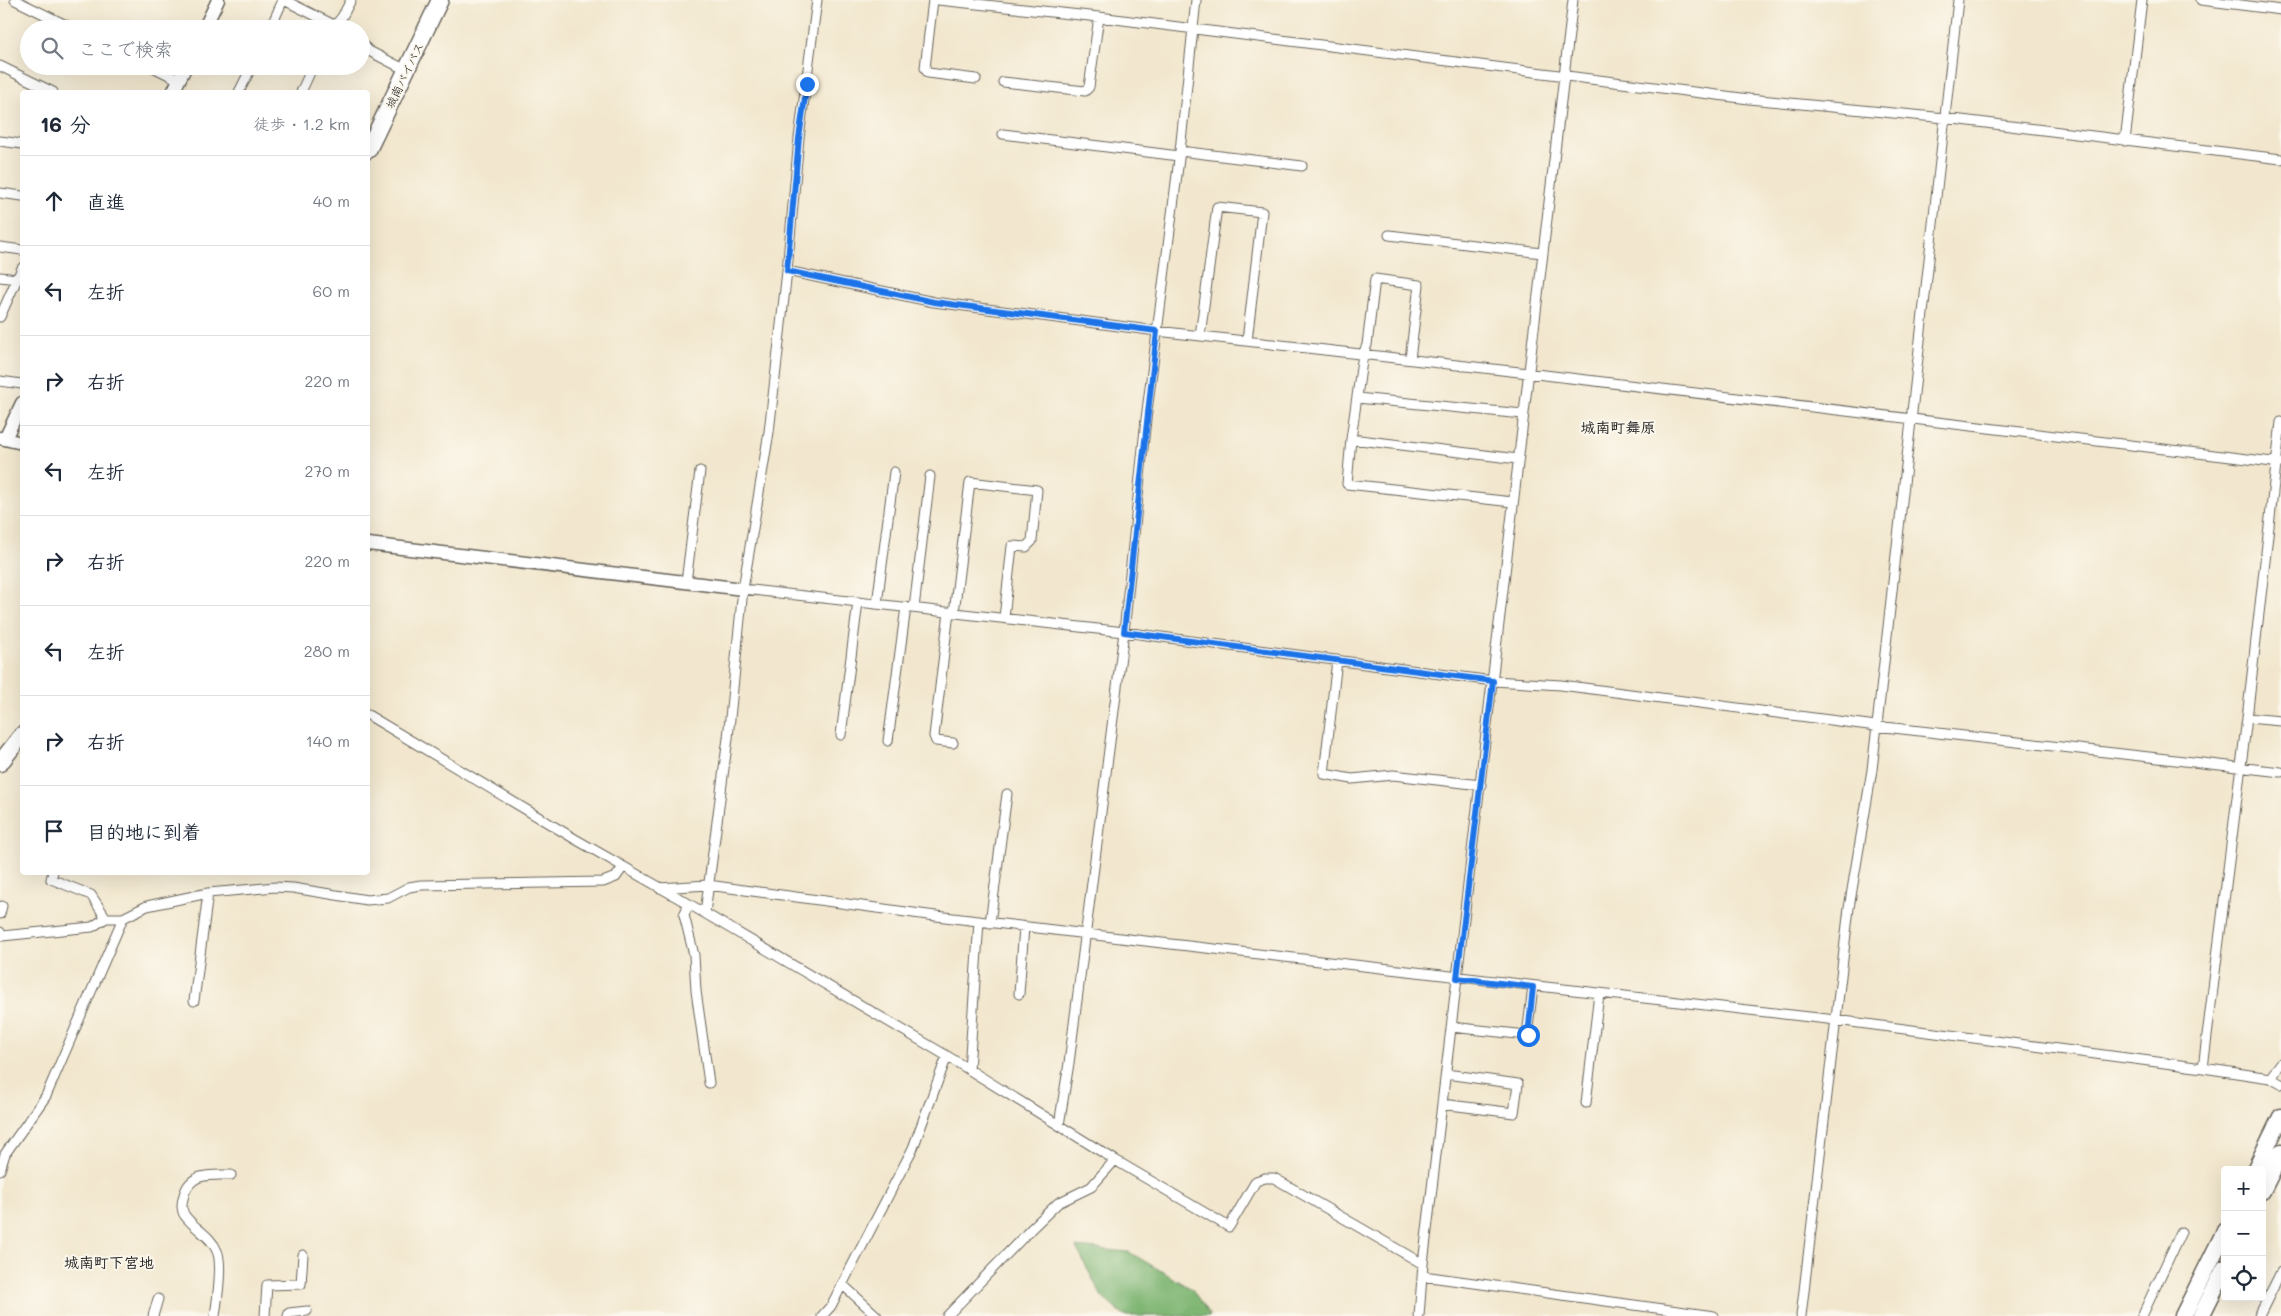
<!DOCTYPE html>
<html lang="ja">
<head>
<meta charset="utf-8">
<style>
	:root { --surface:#fff; --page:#f6f6f7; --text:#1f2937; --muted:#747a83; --line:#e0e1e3 }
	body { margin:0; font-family:Mali,"Klee One",sans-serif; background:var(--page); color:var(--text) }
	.controls { position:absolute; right:15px; bottom:15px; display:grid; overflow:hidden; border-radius:5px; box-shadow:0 5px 20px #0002 }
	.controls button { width:45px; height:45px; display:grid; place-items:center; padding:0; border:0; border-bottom:1px solid var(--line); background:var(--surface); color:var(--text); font:25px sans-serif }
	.stop { position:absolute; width:15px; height:15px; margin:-11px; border:4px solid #1a73e8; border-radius:50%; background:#fff }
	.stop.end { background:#1a73e8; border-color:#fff; box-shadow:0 1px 5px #0008 }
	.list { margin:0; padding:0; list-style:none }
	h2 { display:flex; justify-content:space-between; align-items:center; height:65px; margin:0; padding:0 20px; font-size:21px }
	h2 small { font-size:16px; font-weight:400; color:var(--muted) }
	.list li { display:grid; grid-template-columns:32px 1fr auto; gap:15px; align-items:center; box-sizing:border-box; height:90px; padding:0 20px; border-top:1px solid var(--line) }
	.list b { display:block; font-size:19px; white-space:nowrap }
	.list em { font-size:16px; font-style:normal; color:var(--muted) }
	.icon { flex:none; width:28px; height:28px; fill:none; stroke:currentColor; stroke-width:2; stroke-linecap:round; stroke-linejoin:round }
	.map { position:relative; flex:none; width:2281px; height:1316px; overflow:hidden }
	.search { position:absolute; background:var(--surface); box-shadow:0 5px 20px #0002; left:20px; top:20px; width:350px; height:55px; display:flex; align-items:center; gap:12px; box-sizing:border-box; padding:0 18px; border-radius:28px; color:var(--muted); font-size:19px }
	.panel { position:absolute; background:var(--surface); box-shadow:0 5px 20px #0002; left:20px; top:90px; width:350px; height:785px; border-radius:5px }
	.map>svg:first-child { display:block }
	.forest { fill:#7fb673; stroke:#4e6948 }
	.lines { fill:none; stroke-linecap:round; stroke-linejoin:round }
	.street-casing { stroke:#67635a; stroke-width:11 }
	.secondary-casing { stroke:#67635a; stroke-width:15 }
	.highway-casing { stroke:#67635a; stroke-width:19 }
	.street { stroke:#fff; stroke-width:9 }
	.secondary { stroke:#fff; stroke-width:12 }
	.highway { stroke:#fff; stroke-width:16 }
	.route { stroke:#1a73e8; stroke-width:6 }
	.labels { text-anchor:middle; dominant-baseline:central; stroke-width:4; stroke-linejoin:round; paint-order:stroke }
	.street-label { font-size:12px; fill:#1c1c1c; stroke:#fbf7ec }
	.quarter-label { font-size:15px; font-weight:bold; fill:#1c1c1c; stroke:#fbf7ec }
</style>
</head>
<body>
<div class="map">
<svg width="2281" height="1316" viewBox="0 0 2281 1316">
	<rect width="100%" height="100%" fill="#fbf7ec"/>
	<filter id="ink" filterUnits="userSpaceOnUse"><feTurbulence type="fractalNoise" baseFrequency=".02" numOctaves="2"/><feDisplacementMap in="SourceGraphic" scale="10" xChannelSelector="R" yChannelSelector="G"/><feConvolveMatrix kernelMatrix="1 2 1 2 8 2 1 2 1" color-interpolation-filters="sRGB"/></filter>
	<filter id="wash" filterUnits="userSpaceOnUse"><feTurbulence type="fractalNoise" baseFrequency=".0096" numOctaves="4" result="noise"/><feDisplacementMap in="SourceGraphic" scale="20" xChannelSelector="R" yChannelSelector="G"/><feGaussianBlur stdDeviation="1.12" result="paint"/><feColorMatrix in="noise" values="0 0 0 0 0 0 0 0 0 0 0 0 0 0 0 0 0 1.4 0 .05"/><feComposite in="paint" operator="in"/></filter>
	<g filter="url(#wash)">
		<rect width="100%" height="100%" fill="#f2e7ce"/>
		<path class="forest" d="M1076,1247L1129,1252L1192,1289L1210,1316H1124L1102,1297Z"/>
	</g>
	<g filter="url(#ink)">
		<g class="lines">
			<defs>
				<path id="street" d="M15,0L74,29
					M284,0L342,29
					M933,0L925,68L928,73L976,79
					M938,0L1099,17L1749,99L1945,118L2281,159
					M2201,0L2281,10
					M270,29L283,0
					M332,29L342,17L351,0
					M361,43L369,51L406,70
					M0,66L53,92
					M151,66L179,80
					M1003,82L1085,91L1089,87L1099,17
					M239,92L252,66
					M301,92L313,66
					M1003,134L1179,156
					M0,141L22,144
					M2125,141L2142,0
					M1180,151L1302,166
					M0,193L22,196
					M1389,235L1542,253
					M0,247L22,250
					M787,271L934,302L1157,331L1528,373L2281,463
					M0,277L17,279
					M0,317L22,268
					M1200,336L1217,207L1262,212L1247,341
					M1410,359L1419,285L1375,279L1367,345L1363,354L1351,439L1347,484L1513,502
					M0,381L22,384
					M1357,398L1523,414
					M1351,439L1518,459
					M686,582L700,471
					M743,589L1124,632L1493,681L1561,685L1876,726L2281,772
					M877,604L894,472
					M914,608L930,476
					M949,612L934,736L936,741L953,743
					M954,613L970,482L1037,490L1032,541L1026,547L1012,546L1004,618
					M1337,660L1324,774L1352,779L1393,775L1481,785
					M368,715L575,839L689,904L947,1056L1115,1160L1229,1227L1256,1181L1265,1178H1274L1423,1264
					M2247,718L2281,721
					M841,735L858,602
					M888,741L906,607
					M53,872L51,879L91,895L106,918H123
					M659,888L708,885L928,915L1162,943L1836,1020L2203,1068L2270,1078L2281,1084
					M689,904L684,915L694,955L696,991L709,1083
					M705,913L728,738L743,589L769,432L787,271L799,138L817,0
					M0,914L2,906
					M990,923L1007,794
					M0,932L2,936L92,927L106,918
					M1019,994L1024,927
					M194,1001L208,893
					M1451,1027L1527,1035L1533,987
					M2203,1068L2247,718L2281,422
					M969,1070L979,921
					M2270,1078L2281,1063
					M1586,1103L1599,994
					M1442,1104L1514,1113L1518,1084L1446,1074
					M1059,1125L1069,1063L1124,632L1146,419L1180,151L1196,0
					M0,1170L5,1154L46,1096L123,918L147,906L208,893L275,887L293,888L367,900L388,898L409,887L421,885L603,882L616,877L623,867
					M1423,1276L1714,1316
					M842,1284L877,1316
					M153,1316L158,1299
					M215,1316C217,1301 223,1264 217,1251C211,1236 195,1229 186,1217C182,1213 181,1205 183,1199C188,1172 209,1175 231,1175
					M265,1316L267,1285L301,1284L303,1255
					M288,1316L289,1313L307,1311
					M822,1316L831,1306L913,1148L947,1056
					M947,1316L1030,1230L1058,1203L1091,1187L1115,1160
					M1419,1316L1423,1264L1573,0
					M1801,1316L1849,908L1872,770L1958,0
					M2142,1316L2181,1232
					M2259,1316L2281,1272"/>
				<path id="secondary" d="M204,29L218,0
					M173,92L186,66
					M0,438L22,443
					M5,439L22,403
					M368,544L743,589"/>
				<path id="highway" d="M368,150L440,0
					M0,763L22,735
					M2255,1170L2281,1117
					M2262,1191L2281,1153
					M2183,1316L2225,1231
					M2201,1316L2225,1268"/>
			</defs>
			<use href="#street" class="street-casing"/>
			<use href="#secondary" class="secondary-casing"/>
			<use href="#highway" class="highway-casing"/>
			<use href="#street" class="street"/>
			<use href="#secondary" class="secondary"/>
			<use href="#highway" class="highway"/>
		</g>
	</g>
	<g class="lines" filter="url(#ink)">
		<path class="route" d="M807,84L799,138L787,271L934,302L1157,331L1124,632L1493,681L1457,978L1533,987L1528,1035"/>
	</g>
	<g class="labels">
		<g class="street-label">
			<text transform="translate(404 75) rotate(-64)">城南バイパス</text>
		</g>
		<g class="quarter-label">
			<text x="1618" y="427">城南町舞原</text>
			<text x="109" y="1262">城南町下宮地</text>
		</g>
	</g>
</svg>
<div class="controls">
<button>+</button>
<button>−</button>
<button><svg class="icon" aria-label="locate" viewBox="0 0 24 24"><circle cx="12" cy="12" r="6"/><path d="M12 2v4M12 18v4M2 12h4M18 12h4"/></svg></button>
</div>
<div class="stop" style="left:1528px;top:1035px"></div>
<div class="stop end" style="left:807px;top:84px"></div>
<div class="search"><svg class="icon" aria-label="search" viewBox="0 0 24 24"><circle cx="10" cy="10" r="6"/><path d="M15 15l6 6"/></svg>ここで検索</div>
<section class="panel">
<h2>16 分<small>徒歩 · 1.2 km</small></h2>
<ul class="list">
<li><svg class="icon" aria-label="ahead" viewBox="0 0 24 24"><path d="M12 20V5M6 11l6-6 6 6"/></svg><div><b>直進</b></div><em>40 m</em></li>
<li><svg class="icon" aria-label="left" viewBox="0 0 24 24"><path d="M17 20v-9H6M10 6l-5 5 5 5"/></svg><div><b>左折</b></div><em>60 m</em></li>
<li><svg class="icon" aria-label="right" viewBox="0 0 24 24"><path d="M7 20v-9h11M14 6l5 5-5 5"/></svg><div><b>右折</b></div><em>220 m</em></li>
<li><svg class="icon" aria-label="left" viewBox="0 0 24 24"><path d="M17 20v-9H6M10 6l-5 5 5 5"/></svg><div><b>左折</b></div><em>270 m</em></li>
<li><svg class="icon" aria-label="right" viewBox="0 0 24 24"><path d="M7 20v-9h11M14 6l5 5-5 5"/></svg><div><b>右折</b></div><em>220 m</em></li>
<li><svg class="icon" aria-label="left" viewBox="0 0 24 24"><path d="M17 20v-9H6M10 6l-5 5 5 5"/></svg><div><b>左折</b></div><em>280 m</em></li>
<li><svg class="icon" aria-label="right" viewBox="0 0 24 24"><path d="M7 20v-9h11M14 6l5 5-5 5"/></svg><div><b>右折</b></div><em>140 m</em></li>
<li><svg class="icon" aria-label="arrive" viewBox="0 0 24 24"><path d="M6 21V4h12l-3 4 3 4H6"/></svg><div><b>目的地に到着</b></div></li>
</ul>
</section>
</div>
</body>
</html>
